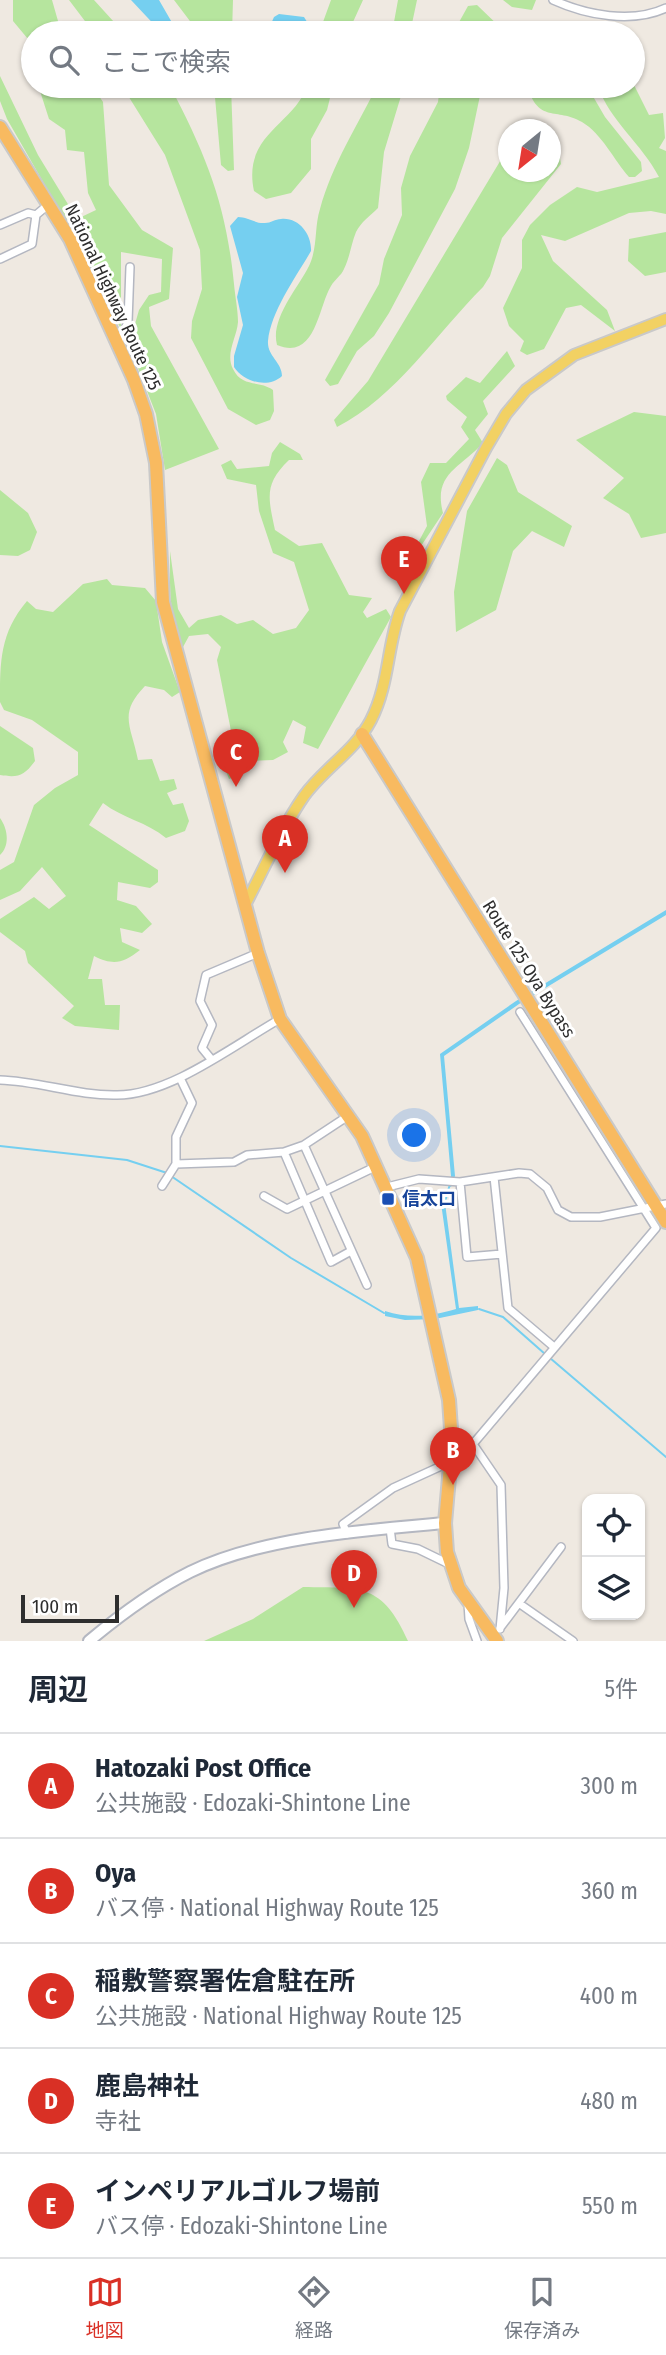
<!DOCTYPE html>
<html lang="ja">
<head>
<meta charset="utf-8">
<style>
	:root { --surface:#fff; --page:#f6f6f7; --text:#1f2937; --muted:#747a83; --line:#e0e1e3; --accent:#d93025 }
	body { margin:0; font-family:"Fira Sans Condensed","Noto Sans JP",sans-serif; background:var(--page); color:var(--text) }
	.controls { position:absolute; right:21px; bottom:21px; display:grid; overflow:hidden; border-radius:14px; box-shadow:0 2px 5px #0004 }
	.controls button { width:63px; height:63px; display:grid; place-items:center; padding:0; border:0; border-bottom:2px solid var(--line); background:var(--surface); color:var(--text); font:35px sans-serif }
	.compass { position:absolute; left:498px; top:119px; width:63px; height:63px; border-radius:50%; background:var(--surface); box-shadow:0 2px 5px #0004; rotate:210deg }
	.scale { position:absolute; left:21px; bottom:18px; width:98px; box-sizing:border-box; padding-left:7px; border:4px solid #2e2e2e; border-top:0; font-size:19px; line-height:24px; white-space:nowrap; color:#2e2e2e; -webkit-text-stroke:5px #fff; paint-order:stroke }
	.you { position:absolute; left:415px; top:1136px; width:24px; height:24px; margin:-18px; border:5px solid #fff; border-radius:50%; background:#1a73e8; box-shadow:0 0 0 10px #1a73e833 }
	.badge { display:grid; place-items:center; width:46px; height:46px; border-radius:50%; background:var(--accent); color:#fff; font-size:23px; font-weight:700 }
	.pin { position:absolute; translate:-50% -58px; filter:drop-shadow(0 2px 4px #0008) }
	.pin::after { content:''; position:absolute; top:37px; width:24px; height:21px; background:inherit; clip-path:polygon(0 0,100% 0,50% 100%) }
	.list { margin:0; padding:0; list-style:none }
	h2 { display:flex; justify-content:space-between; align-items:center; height:91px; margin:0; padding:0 28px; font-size:30px }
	h2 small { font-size:23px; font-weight:400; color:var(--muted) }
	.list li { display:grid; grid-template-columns:46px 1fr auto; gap:21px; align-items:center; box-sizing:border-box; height:105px; padding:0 28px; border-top:2px solid var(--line) }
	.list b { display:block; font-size:26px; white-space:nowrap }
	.list p { margin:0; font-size:23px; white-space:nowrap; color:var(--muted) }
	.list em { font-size:23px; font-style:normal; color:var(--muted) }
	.icon { flex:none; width:38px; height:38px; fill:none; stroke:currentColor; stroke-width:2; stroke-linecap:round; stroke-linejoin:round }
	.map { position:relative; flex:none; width:666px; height:1641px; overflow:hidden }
	.search { position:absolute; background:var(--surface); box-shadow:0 2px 5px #0004; left:21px; right:21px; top:21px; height:77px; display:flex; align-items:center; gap:18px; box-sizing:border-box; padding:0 24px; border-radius:38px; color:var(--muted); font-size:26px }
	.sheet { height:616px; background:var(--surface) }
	nav { display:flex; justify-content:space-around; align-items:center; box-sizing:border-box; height:98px; border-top:2px solid var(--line); background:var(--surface); font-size:19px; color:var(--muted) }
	nav a { display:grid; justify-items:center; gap:4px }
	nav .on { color:var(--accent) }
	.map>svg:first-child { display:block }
	.green { fill:#b6e59e }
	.water { fill:#75cff0 }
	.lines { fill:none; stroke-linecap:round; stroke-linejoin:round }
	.stream { stroke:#75cff0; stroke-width:2 }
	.minor-casing { stroke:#b4b7c1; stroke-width:10 }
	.secondary-casing { stroke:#b4b7c1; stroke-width:14 }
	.primary-casing { stroke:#c9c9c9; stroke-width:14 }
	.trunk-casing { stroke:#c9c9c9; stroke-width:16 }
	.minor { stroke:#fff; stroke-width:7 }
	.secondary { stroke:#fff; stroke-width:10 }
	.primary { stroke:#f2d163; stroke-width:10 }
	.trunk { stroke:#f8ba60; stroke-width:12 }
	.transit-dot { fill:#1a4fb4; stroke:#fff; stroke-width:2.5 }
	.labels { text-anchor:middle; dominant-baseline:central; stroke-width:6; stroke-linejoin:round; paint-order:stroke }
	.street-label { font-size:18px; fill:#2e2e2e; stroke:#fff }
	.transit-label { font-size:18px; font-weight:bold; fill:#164399; stroke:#fff; text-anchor:start }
</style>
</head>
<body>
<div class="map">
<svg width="666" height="1641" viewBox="0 0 666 1641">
	<rect width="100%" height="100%" fill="#efe9e1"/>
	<path class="green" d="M13,0H52L58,21L67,33H33V45L13,21Z
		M69,0H94L124,33H94Z
		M174,0H233L232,33H199Z
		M331,0H363L348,33H319Z
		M398,0H417L410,33H392Z
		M503,0H536L532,10L512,7Z
		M477,5L504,31L505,33H453L468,6Z
		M597,21L616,30L613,33H579Z
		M0,76L38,155L77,219L96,210L88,193L84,152L67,150L65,130L49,119L40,91L50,86L93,87L103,102L109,185L142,230L173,248L169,299L149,307L151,326L219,449L165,470L156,414L129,345L139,310L149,295L161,292L162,259L121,252V329L69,227L7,119L0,101Z
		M633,83L649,115L663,113L665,138L659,148L666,151V214L651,211L629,213L565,241L541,235L553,261L607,310L615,331L581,305L566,308L544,349L527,355L520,351L524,341L509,326L503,308L522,268V240L530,225L550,205L577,187L597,192L659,177C642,144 609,120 598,86Z
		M122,86H170C207,157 226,204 234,284C235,296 238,310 238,322C237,337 225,354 233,369C242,388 260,380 273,390L274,411L270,420L256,425L228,409L191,338L192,321L202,289L200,250L165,155Z
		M214,86H231L234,170L228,171L221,165Z
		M307,86H333L327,110L311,139V169L291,193L266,199L254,191C242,134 294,125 307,86Z
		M377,86H404L384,152L378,208C370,216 361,222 356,232C351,244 350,257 344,269C341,276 335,279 331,286C318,307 316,361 277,345C270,319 298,288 309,266C318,247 314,228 320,209C332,165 357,126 377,86Z
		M440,86H482L469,148L455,189L389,313L374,336L357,351L338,384L330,386L325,380L379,284L384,259L402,215L401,188L410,156L438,102Z
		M527,86H587L605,117L641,162L642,171L635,177H629C614,160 602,134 582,122C556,107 539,124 527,86Z
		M551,139L558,146L561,164L502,238L490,276L483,287C437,333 396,397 337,427L334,420L368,381L508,148V172H550Z
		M666,232V272L645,276L628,261L629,239Z
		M507,351L515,366L483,401L488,414L475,430L483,443C459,469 433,474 443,513L415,555L412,554L427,526L421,482L430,463H446L469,439L461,427L467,417L447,400L446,396L466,377L480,383Z
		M634,412L666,416V533L641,538L629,514L603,498L624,478L576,440Z
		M280,442L300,454L303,460H289C264,484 268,497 275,530L299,546L322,543L349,595L372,598L363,612L367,618L386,609L391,617L318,749L303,743L306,727L293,720L283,742L288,752L273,760L244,761L241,775L229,779L222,761L233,741L217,660L221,647L208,634L189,636L183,647C168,617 170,584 170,551L178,609L189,628L198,620L221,615L237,624L253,620L273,634L296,628L309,610L294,562L273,553L259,511L256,485L227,479L221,465L231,460L237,469L269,466L272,453Z
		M497,458L507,465L518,492L572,526L564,547L532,531L513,551L496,610L456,632L454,592L467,511Z
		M0,490L28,513L37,532L30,550L18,556L0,555Z
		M107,579L112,585L145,588L156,601L162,642L180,692L172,697L164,690L145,686C118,714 131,725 138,760L152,759L160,781L174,779L177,789L167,793L173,805L183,803L189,821L185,831L166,838C147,822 122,818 103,803L89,825L158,870V882L150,888L118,882L117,900L136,906L152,924L142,933L120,928L122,942L140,950C123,963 114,966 94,956L88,979H102L105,1005H120L119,1030L75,1026L62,1018L74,1006L28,963L25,951L0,932V919L34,897L49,909L66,896L42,867L20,891L0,900V870L14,862L34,805L55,788L78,775V752L32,720L4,710L0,702C0,661 0,633 27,601L36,609L53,612L83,584Z
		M0,726L33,748L35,761C24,776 18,778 0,775Z
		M0,818C8,829 10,846 0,855Z
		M303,1587C362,1588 382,1583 408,1641H204L253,1619Z"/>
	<path class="water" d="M131,0H159L178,33H162Z
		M279,14L304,17L309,25L307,33H267L274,17Z
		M238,217C248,217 256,224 265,223C271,223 275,219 281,219C299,217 312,235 311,251C296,277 271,311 268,341C267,356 282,362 282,376C268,389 244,382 234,367V356L243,325L237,297L243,273L230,226Z
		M666,910V915L519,1004L444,1056L455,1176L451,1187L448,1185L451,1176L440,1054L516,1001Z
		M441,1203H445L459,1308L478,1306V1310L435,1319L405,1320L385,1316V1311C410,1319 432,1316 456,1309Z"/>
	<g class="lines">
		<path class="stream" d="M0,1146L127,1160L167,1173
			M171,1176L291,1258L384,1313
			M444,1205L450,1184
			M479,1309L503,1317L545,1354
			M550,1358L666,1457"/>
		<defs>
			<path id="minor" d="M553,0C586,15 632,24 666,8
				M0,225L28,213L36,215L49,204
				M0,259L32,244L36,215
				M118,344L128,322L130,267
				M211,1059L202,1048L212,1025L200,1001L206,975L258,953
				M0,1080C39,1081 78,1096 117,1095C170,1095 234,1045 280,1019
				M304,1145L367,1285
				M284,1152L331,1262L351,1251
				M176,1164V1137L192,1103L181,1080
				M494,1177L508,1308L554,1347
				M460,1182L467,1257L502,1254
				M162,1186L176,1164L234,1162L247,1155L284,1152L304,1145L348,1116
				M387,1187L419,1179L460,1182L519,1173L530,1174L547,1188L558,1210L571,1217H600L666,1204
				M264,1196L287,1209L377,1166
				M452,1443L473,1444L656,1228L520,1012
				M473,1444L501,1485L504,1588L500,1629
				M390,1528L392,1544L418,1549L449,1564
				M347,1534L343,1524L393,1488L450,1462
				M468,1603L469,1619L477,1641
				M520,1604L573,1641
				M500,1628L561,1547"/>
			<path id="secondary" d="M89,1641C119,1616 154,1590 190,1572C261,1537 366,1530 445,1523"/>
			<path id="primary" d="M245,905C264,869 281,829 304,796C324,768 355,751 371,720C389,685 387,647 400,611L486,448L506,414L526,390L574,355L666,319"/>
			<path id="trunk" d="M0,127L70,239L134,380L146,414L156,463L163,602L258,953L280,1019L362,1136L417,1258L449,1400L452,1443L445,1523L447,1552L459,1588L497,1641
				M362,734L666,1222"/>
		</defs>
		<use href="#minor" class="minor-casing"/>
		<use href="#secondary" class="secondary-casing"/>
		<use href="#primary" class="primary-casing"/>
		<use href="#trunk" class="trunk-casing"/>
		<use href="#minor" class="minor"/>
		<use href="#secondary" class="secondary"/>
		<use href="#primary" class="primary"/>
		<use href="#trunk" class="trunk"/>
	</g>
	<rect class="transit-dot" x="381" y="1192" width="14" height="14" rx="3.5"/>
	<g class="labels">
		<g class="street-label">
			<text transform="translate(113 297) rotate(65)">National Highway Route 125</text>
			<text transform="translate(529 969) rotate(58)">Route 125 Oya Bypass</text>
		</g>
		<g class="transit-label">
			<text x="402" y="1199">信太口</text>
		</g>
	</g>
</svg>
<div class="controls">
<button><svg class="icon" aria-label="locate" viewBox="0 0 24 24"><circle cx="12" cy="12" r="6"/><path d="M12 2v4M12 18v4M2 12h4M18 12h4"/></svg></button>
<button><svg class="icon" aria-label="layers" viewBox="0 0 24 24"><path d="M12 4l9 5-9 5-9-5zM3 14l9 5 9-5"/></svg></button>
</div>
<svg class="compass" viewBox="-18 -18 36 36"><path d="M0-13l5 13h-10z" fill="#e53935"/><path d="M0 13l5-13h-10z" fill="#747a83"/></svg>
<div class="scale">100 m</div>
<div class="you"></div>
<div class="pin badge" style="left:285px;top:873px">A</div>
<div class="pin badge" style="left:453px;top:1485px">B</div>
<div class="pin badge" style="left:236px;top:787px">C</div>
<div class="pin badge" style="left:354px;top:1608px">D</div>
<div class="pin badge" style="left:404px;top:594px">E</div>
<div class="search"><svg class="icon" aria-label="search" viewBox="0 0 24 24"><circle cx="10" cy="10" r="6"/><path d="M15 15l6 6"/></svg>ここで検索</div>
</div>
<section class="sheet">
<h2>周辺<small>5件</small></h2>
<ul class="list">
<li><span class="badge">A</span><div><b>Hatozaki Post Office</b><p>公共施設 · Edozaki-Shintone Line</p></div><em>300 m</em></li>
<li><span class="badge">B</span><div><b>Oya</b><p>バス停 · National Highway Route 125</p></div><em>360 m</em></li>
<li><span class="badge">C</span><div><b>稲敷警察署佐倉駐在所</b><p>公共施設 · National Highway Route 125</p></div><em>400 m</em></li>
<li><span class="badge">D</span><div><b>鹿島神社</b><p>寺社</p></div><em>480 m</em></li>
<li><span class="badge">E</span><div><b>インペリアルゴルフ場前</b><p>バス停 · Edozaki-Shintone Line</p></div><em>550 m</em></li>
</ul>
</section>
<nav>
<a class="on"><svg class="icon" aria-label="map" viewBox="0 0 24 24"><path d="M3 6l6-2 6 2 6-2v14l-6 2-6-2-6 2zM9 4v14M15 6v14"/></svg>地図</a>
<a><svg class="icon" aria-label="directions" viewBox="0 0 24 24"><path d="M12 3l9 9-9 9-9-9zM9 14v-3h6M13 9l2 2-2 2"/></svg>経路</a>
<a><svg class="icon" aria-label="saved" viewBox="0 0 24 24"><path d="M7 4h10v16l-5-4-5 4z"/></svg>保存済み</a>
</nav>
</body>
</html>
